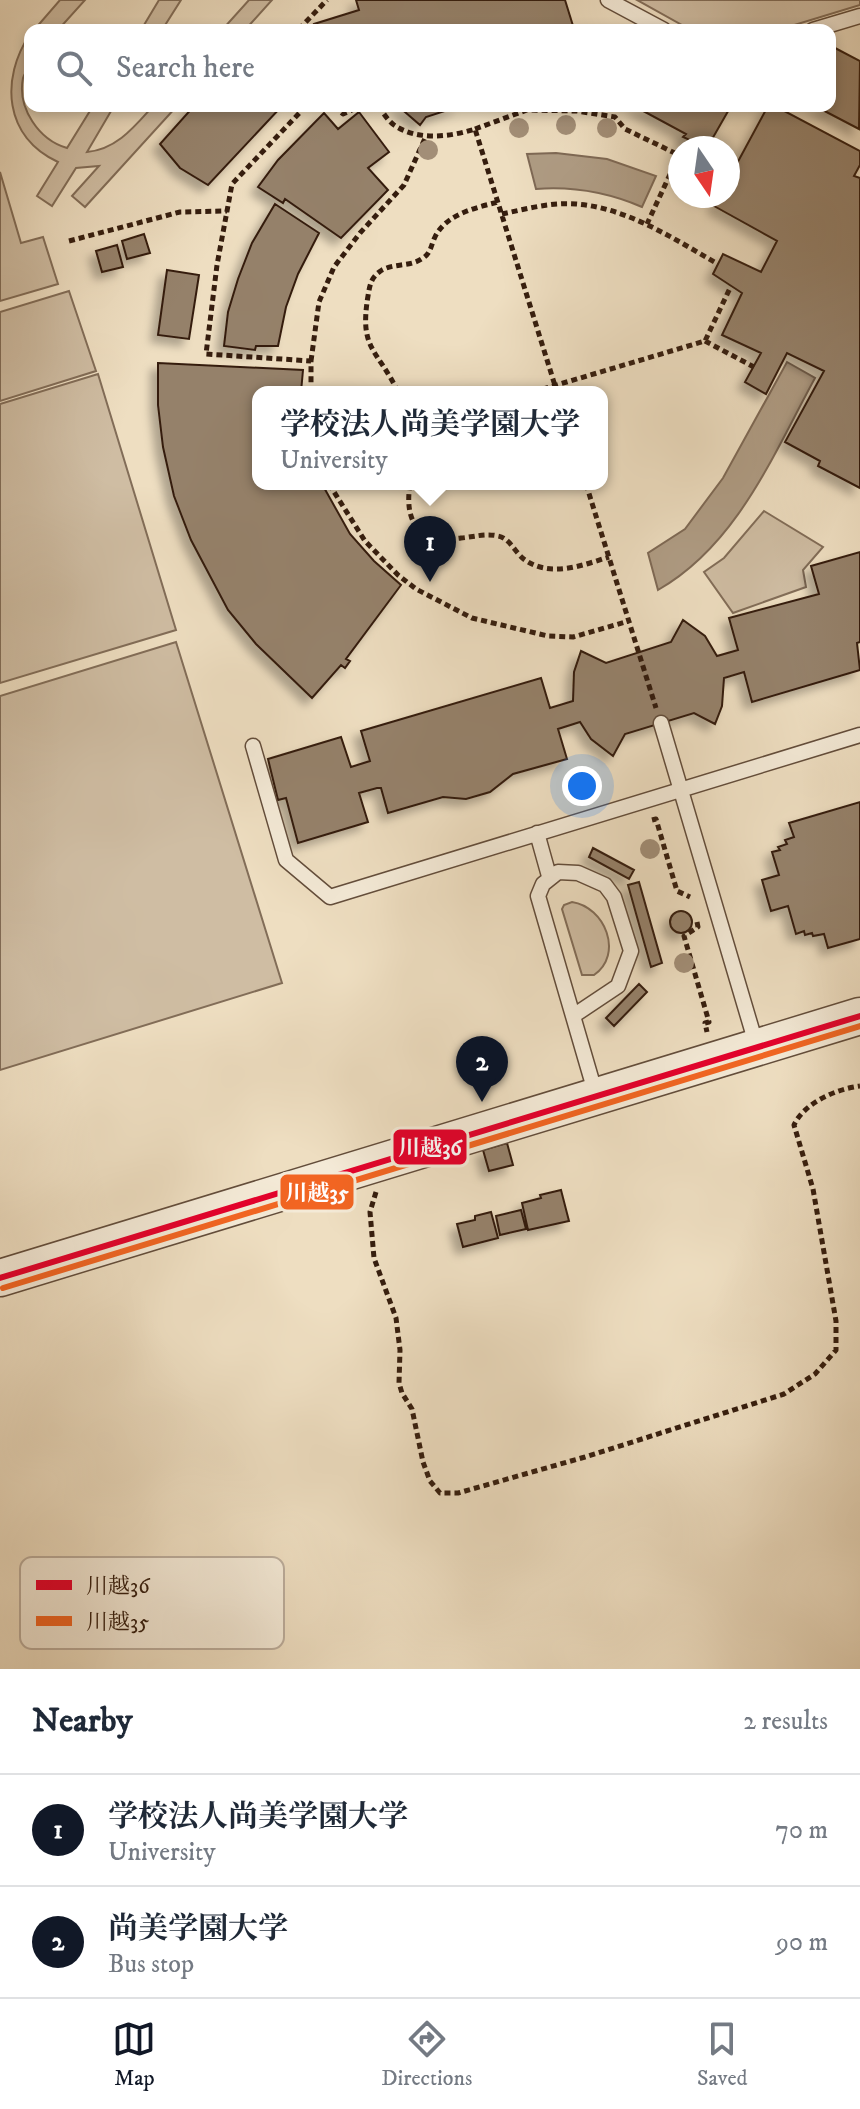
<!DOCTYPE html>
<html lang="en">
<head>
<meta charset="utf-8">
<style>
	:root { --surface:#fff; --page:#f2f2f3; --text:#1f2937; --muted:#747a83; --line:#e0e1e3; --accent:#111827 }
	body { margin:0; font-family:"IM FELL DW Pica","Noto Serif JP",serif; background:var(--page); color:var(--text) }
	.compass { position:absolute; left:668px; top:136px; width:72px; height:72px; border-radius:50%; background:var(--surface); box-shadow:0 4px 12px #0003; rotate:167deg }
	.you { position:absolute; left:582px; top:786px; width:28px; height:28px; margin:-20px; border:6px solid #fff; border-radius:50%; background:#1a73e8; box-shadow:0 0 0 12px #1a73e833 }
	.badge { display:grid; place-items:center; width:52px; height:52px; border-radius:50%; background:var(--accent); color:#fff; font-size:26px; font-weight:700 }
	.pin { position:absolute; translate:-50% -66px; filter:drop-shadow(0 2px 4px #0008) }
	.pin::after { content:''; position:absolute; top:42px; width:28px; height:24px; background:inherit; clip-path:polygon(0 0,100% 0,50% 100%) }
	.popup { position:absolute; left:252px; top:386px; width:356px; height:104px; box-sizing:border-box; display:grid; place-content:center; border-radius:16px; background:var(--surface); filter:drop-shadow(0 2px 6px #0005); font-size:26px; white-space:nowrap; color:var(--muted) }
	.popup b { font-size:30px; color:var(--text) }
	.popup::after { content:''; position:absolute; left:50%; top:100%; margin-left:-16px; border:16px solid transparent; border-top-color:var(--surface) }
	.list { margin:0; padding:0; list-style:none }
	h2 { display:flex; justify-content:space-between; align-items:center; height:104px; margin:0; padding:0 32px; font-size:34px }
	h2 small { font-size:26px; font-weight:400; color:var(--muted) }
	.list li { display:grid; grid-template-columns:52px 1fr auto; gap:24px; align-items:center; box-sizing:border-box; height:112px; padding:0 32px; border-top:2px solid var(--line) }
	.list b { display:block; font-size:30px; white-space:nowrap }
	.list p { margin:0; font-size:26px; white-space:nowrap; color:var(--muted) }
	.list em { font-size:26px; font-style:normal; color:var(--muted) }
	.icon { flex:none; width:44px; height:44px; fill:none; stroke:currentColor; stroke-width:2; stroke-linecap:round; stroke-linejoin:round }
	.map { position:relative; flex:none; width:860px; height:1669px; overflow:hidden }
	.search { position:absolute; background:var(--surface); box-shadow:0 4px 12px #0003; left:24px; right:24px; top:24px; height:88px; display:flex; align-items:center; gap:20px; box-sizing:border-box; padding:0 28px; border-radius:16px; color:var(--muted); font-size:30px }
	.sheet { height:328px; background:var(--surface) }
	nav { display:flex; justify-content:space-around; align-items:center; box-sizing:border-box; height:112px; border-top:2px solid var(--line); background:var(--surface); font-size:22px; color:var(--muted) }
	nav a { display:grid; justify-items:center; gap:4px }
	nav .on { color:var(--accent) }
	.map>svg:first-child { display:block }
	.green { fill:#cfbda3; stroke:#826d58; stroke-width:2 }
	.water { fill:#af9c84; stroke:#7e6955; stroke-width:2 }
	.building { fill:#95816b; stroke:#351d0e; stroke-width:2; filter:url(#shadow) }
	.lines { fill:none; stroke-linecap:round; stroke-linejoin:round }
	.service-casing { stroke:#634d3b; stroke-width:17 }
	.tertiary-casing { stroke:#634d3b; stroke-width:39 }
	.path { stroke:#351d0e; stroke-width:5; stroke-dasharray:6 4; stroke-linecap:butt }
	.service { stroke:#f4ead7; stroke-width:14 }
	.tertiary { stroke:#f4ead7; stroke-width:36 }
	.bus-1-casing { stroke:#f4ead7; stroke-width:12 }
	.bus-2-casing { stroke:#f4ead7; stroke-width:12 }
	.bus-1 { stroke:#e4002b; stroke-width:6 }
	.bus-2 { stroke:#f26522; stroke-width:6 }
	.tree { fill:#a28e77 }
	.key { fill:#f4ead7; stroke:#bbac9b; stroke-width:2 }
	.key-label { font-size:22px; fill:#351d0e }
	.line-badge { stroke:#f4ead7; stroke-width:3 }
	.badge-label { font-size:22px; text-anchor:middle; font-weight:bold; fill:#fff }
</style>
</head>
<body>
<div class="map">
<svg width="860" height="1669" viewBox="0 0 860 1669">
	<defs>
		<filter id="shadow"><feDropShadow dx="-7" dy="7" stdDeviation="4" flood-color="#0004"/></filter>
	</defs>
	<rect width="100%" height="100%" fill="#eedec1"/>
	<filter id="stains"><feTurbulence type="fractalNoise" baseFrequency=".0025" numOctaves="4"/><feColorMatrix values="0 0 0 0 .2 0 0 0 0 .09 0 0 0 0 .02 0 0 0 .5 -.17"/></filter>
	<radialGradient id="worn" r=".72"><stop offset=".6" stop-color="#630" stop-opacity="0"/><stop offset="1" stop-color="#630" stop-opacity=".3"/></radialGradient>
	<path class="green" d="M60,0H85L58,30H34Z
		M159,0H181L162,30H141Z
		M249,0H272L245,30H222Z
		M637,0H860V5L778,30H691Z
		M30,34C30,44 32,57 29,66C27,72 25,72 23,78C17,108 39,140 67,148L93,106H114L87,152C117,149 134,127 153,106H177L85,207L72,196L99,166L76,168L52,206L37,196L58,162C4,137 0,79 30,34Z
		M0,172L21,243L43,237L58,284L0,301Z
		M69,291L96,371L0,401V312Z
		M98,374L176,630L0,683V404Z
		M764,511L823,547L803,570L806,587L733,613L704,572L724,558Z
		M176,642L282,983L0,1070V696Z
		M572,902C605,907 624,954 594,975H582L562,909L564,905Z"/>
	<path class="water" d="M556,153L607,159L656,176L642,207C607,192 574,186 536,189L527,154Z
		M787,362L815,378C773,455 737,545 658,590L648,553L685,529L723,478Z"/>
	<path class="building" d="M356,0H565L574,29L316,30L314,24L359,10Z
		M835,48L860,61L859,129L815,106H830V57Z
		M194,106H282L208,185L180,168L160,144Z
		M398,106H460L426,117L420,125Z
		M634,106H731L707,148L683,137L686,134Z
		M768,106H775L860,151V165L854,176L860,178V488L818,466L820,461L785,442L824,371L787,353L766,394L745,382L761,353L722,335L742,293L713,274L723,254L761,272L777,241L714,206L720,196H728V180Z
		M359,112L389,152L368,168L388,190L341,238L285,199L283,203L258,187L278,160L324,113L338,129Z
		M275,204L319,233L298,274L286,307L278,346H256L255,350L224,346L228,312L238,279L252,243Z
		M144,234L150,253L127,259L122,241Z
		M117,245L123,267L102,272L96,251Z
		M167,270L199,275L189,339L158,335Z
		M158,363L303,370L301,392H258V484H322L350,534L374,561L401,585L346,659L350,661L345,668L341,665L312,698L256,644L228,610L191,540L174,496L163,447L158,405Z
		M860,552V642L857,643L860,670L752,702L744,672L724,678L722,706L715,724L694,713L625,734L613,756L591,739L580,722L558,729L567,759L513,774L490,792L466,799L443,797L388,813L381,788H377L359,793L368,822L298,843L286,798L278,800L268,759L341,737L351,767L370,761L361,731L541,678L550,708L573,701L574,672L581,651L606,663L671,642L683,620L705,636L717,656L738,650L729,618L819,594L811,566Z
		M860,802V939L828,948L824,934L813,936L812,933L805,935L804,931L796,934L788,906L771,911L762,880L779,875L772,852L780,850L778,847L787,844L785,840L794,837L789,823Z
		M593,848L634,870L629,879L589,857Z
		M639,882L662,963L651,967L628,885Z
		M670 922a11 11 0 1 1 22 0a11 11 0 1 1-22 0Z
		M639,984L647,992L614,1026L606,1018Z
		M507,1143L513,1165L489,1171L483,1150Z
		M561,1190L569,1221L528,1230L522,1203L541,1198L540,1195Z
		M521,1210L526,1229L500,1235L496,1216Z
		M491,1212L498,1238L463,1247L457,1224L475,1220V1216Z"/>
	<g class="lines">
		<defs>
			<path id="service" d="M608,0L664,30
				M813,30L860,16
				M661,723L757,1047
				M253,746L286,860L330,897L860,735
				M537,833L549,876
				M573,1016L618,986L631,951L614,897L605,885L578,873L558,872L543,884L538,896L596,1095"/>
			<path id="tertiary" d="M0,1278L860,1016"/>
		</defs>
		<use href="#service" class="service-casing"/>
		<use href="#tertiary" class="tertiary-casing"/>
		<path class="path" d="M302,30L301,27L327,0
			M306,106L232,184L217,265L206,354L311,361V392
			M334,106L343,114L361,106
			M378,106C383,112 388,121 394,125C417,141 450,137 475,129L557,392
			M475,129L527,110L577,111L615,117L625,129L679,155L647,224
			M502,214C526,209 551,202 576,204C628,208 674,239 718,264
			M69,241L180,212L227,211
			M705,341L754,367
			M311,361L319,302L334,267L360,233L404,185L426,136
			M398,392C377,348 359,350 368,296C370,284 371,277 382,270C395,263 411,267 423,258C431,253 431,245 435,237C446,214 475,208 498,202
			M533,392L705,341L731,286
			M329,484L365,541L398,575L416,589L472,618L548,636L573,637L629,621
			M410,484C404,523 419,544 461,538C474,537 485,533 498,536C510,538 515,553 525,560C551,578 583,565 609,557
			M586,484L656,708
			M652,820L656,819L677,891L690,897
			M697,922L698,927L684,936L709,1022L705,1023L707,1032
			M376,1192L370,1212L374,1258L396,1318L400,1350L399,1383L402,1393L412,1409L423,1462L430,1481L440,1493H458L585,1457L784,1394L815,1374L836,1350V1321L813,1189L794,1125C804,1103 836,1089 860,1086"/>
		<use href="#service" class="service"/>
		<use href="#tertiary" class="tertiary"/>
		<defs>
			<path id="bus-1" d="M0,1278L860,1016"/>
			<path id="bus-2" d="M3,1288L860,1026"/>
		</defs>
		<use href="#bus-1" class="bus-1-casing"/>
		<use href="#bus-2" class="bus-2-casing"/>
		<use href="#bus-1" class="bus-1"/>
		<use href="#bus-2" class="bus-2"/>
	</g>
	<g class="tree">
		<circle cx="566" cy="125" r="10"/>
		<circle cx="519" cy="128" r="10"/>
		<circle cx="607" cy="128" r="10"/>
		<circle cx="428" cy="150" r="10"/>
		<circle cx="650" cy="849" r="10"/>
		<circle cx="684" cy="963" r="10"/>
	</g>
	<rect x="20" y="1557" width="264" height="92" rx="12" class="key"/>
	<rect x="36" y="1580" width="36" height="10" fill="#e4002b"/>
	<rect x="36" y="1616" width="36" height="10" fill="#f26522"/>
	<g class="key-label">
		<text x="86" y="1593">川越36</text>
		<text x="86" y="1629">川越35</text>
	</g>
	<g class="line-badge">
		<rect x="392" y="1128" width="76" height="38" rx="8" fill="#e4002b"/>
		<rect x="279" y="1173" width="76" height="38" rx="8" fill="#f26522"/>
	</g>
	<g class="badge-label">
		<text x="430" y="1155">川越36</text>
		<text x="317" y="1200">川越35</text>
	</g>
	<rect width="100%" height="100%" filter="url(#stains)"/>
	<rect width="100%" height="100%" fill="url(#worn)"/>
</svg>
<svg class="compass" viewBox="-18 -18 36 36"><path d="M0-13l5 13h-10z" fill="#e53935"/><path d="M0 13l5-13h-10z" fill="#747a83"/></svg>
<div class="you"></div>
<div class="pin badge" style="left:430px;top:582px">1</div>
<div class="popup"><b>学校法人尚美学園大学</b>University</div>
<div class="pin badge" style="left:482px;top:1102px">2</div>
<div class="search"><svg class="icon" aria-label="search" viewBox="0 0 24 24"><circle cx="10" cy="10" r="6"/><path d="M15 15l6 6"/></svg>Search here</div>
</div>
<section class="sheet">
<h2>Nearby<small>2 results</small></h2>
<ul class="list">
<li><span class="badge">1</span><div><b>学校法人尚美学園大学</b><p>University</p></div><em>70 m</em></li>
<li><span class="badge">2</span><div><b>尚美学園大学</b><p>Bus stop</p></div><em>90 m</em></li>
</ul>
</section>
<nav>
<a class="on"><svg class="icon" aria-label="map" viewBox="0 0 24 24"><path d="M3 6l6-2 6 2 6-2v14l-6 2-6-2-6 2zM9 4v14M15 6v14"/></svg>Map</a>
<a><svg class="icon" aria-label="directions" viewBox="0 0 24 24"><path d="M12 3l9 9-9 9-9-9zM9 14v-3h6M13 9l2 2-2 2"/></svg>Directions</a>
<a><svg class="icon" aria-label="saved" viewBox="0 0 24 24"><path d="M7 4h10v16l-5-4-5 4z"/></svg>Saved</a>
</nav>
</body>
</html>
